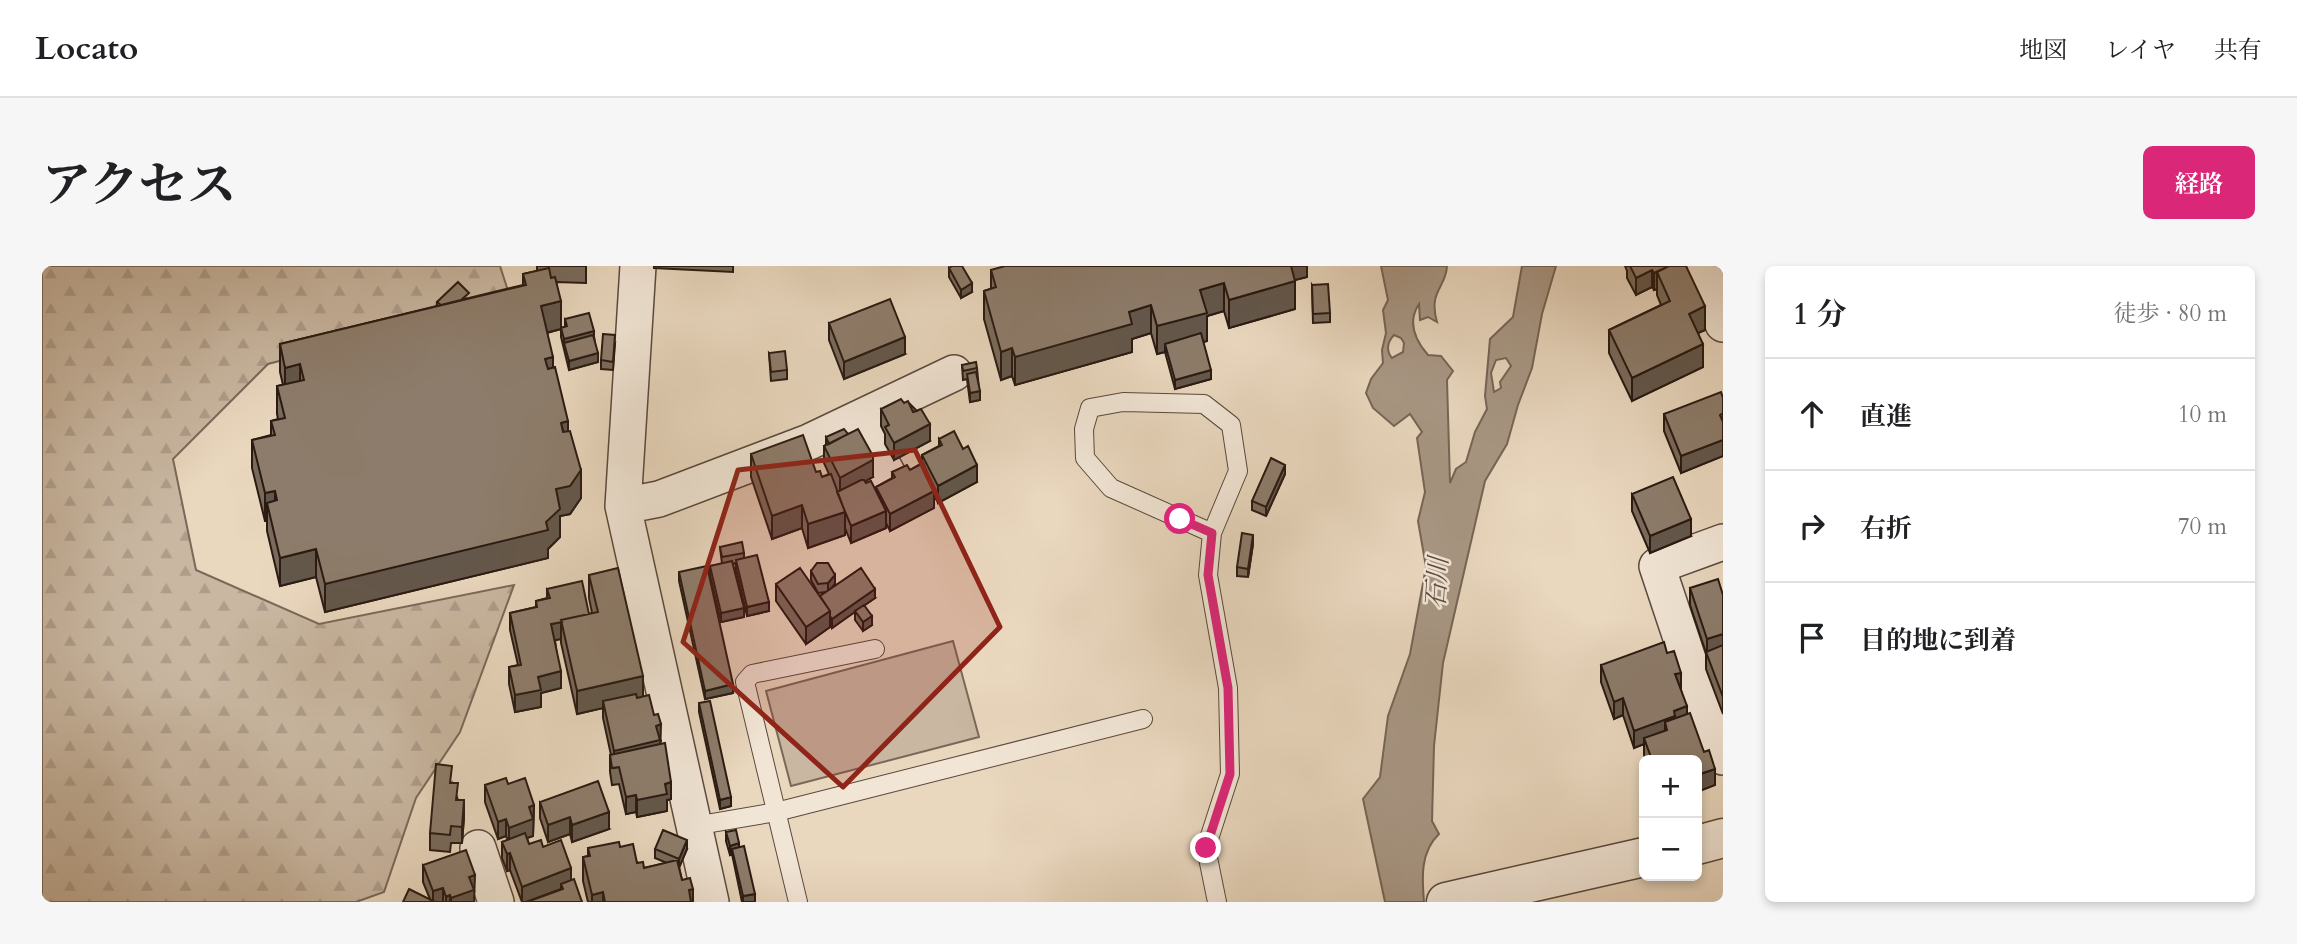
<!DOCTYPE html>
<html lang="ja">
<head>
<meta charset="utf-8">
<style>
	:root { --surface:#fff; --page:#f6f6f6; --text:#202124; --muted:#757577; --line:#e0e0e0; --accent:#db2777 }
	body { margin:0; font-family:Cardo,"Noto Serif JP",serif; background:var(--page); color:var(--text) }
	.controls { position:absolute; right:21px; bottom:21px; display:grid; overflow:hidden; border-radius:10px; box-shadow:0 4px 10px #0003 }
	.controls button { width:63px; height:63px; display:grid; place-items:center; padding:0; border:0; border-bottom:2px solid var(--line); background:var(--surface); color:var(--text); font:35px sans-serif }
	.stop { position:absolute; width:21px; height:21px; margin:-16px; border:5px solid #db2777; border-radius:50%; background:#fff }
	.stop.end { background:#db2777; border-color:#fff; box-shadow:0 2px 7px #0008 }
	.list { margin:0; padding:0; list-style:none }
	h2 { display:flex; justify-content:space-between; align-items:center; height:91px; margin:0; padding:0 28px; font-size:30px }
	h2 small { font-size:23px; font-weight:400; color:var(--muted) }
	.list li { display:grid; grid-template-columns:46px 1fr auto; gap:21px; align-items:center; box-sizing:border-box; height:112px; padding:0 28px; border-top:2px solid var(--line) }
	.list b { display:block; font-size:26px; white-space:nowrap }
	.list em { font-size:23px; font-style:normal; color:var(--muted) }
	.icon { flex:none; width:38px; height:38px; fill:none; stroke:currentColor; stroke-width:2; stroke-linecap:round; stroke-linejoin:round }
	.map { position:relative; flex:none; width:1681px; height:636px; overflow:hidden; border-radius:10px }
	header { display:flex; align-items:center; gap:42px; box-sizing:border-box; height:98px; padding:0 35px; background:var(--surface); border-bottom:2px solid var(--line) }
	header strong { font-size:33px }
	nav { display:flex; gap:38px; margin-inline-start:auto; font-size:24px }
	.intro { display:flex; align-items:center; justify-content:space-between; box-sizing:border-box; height:168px; padding:0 42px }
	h1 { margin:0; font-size:49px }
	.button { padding:18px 32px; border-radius:10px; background:var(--accent); color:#fff; font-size:24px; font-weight:700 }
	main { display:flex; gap:42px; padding:0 42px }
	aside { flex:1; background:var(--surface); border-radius:10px; box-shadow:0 4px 10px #0003 }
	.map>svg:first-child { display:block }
	.forest { fill:url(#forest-firs); stroke:#7a685a; stroke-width:2 }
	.green { fill:#c9b7a1; stroke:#7a685a; stroke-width:2 }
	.water { fill:#a89784; stroke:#766556; stroke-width:2; fill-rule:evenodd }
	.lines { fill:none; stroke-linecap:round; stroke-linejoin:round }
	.service-casing { stroke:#5a493d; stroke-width:20 }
	.minor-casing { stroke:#5a493d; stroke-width:38 }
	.tertiary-casing { stroke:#5a493d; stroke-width:41 }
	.service { stroke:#f1e5d5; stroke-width:18 }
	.minor { stroke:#f1e5d5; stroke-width:35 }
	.tertiary { stroke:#f1e5d5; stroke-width:38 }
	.wall { fill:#796b5c; stroke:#2a1a12; stroke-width:2 }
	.shaded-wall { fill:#63574b; stroke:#2a1a12; stroke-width:2 }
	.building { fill:#8d7c6b; stroke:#2a1a12; stroke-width:2 }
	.route { stroke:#db2777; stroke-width:9 }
	.marked { fill:#8f2418; fill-opacity:0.2; stroke:#8f2418; stroke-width:5; stroke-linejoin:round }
	.labels { text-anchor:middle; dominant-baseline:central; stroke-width:5; stroke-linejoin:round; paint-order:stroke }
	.water-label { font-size:26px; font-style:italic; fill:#5c4c40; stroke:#f1e5d5 }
</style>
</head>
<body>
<header>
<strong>Locato</strong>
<nav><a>地図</a><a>レイヤ</a><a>共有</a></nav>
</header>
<div class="intro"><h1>アクセス</h1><a class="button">経路</a></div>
<main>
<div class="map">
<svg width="1681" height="636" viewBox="0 0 1681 636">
	<defs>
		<pattern id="forest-firs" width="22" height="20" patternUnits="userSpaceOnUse" patternTransform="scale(1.75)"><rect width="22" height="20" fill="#c9b7a1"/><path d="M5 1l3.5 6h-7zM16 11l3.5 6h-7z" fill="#ad9d8a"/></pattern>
	</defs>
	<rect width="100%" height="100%" fill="#e9d7be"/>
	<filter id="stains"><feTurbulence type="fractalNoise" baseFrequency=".00286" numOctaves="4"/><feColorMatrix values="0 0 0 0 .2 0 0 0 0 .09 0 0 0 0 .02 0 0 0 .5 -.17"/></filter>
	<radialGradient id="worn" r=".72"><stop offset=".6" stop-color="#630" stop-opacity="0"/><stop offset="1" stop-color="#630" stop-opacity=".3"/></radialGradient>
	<path class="forest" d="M0,0H458L469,34L226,98L131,193L154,304L277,358L472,319L418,466L374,532L342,626L314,636H0Z"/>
	<path class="green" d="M911,375L937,471L749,520L724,425Z"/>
	<path class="water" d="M1339,0H1405C1404,22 1386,25 1395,56L1386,51L1378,54L1377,38C1365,56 1373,74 1386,89L1399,90L1411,105L1405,114L1408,217L1414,203L1424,196L1433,166L1445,143L1443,130L1448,73L1471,51L1480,0H1514L1500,48L1490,102L1476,139L1465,178L1443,215L1401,397L1392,480L1390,555L1397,568C1378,586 1380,612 1382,636H1343L1321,533L1338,511L1346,450L1368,388L1384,301L1376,255L1383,226L1375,172L1380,166L1368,148L1352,160L1331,142L1324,127L1329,113L1341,97L1340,84L1344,67L1341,44L1346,34ZM1352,69L1359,72L1362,77L1361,86L1350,92C1344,85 1345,76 1352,69ZM1464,92L1469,100L1458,116L1459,122L1452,126L1449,107L1454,94Z"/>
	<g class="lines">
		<defs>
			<path id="service" d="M1170,267L1069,222L1043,192L1042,163L1048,142L1081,136L1162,138L1189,159L1196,205L1170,267L1166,309L1186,422L1188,508L1164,582L1175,636
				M652,560L734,546L1101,453
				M756,636L703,416L710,408L833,383"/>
			<path id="minor" d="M596,0L581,240L669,636
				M1660,0L1681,58
				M816,153L850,216
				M581,240L617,233L767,176L912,107
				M1681,276L1615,300L1665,450L1681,491
				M436,582L454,636"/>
			<path id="tertiary" d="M1655,579L1681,572
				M1404,636L1602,591"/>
		</defs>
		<use href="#service" class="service-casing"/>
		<use href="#minor" class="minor-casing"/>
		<use href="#tertiary" class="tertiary-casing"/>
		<use href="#service" class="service"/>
		<use href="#minor" class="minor"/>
		<use href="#tertiary" class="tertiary"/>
	</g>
	<path class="wall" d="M495,0H544V17L514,16L519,62L523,61V53L552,70L556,96L527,104L519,71V63L505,67L511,101L526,165L539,232L528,248L518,250V271L506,283V292L283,346L274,311L238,320L225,265V255H223L210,202V174L229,169V155L236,153L235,148V120L241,119L238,106V78L395,40V36L427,32L481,19V8L495,5Z
		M612,0H691V6L612,2Z
		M1265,0V11L1253,14V43L1187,62L1182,45L1165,50V75L1161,76L1169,113L1133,123L1123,86L1115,88L1109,67L1090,73V86L973,119L970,110L959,114L942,53V25L949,23V4Z
		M1583,0H1644L1663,64L1656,67L1661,101L1590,135L1567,87V64L1619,39L1615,29V23L1612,24L1610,21L1594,29L1585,12V5Z
		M907,2L930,26L919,32L907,11Z
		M1270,19L1288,47V56L1271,57Z
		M787,57L863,88L802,113L787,74Z
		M573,78L571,104L559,103V94Z
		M727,87L745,104V113L729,115Z
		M920,99L935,102L938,134L928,136L925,113L921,114Z
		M1681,132V190L1639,207L1622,165V148Z
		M839,143L888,175L852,194L843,178V168L839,160Z
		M784,171L831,211L823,215L834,225V221L850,212V206L868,204L880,197V189L897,180V173L935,216L896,237L892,229V242L848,265L844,257V262L809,277L803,262V269L766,282L760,262L730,273L709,211V188L774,206L780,211L787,208L782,197V180L784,179Z
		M1243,208L1224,250L1210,244V235Z
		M1590,228L1649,270L1608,287L1590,245Z
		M1211,278L1206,311L1195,310V301Z
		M678,281L702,287V292L727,345L705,350L694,303V297L691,298L702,351L679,356L668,309V300L680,298Z
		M769,305L793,318L788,323L833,332L815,344L830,359L821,365L813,354V345L790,362L788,359V361L764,378L734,335V318L778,330L784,326L776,327L769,314Z
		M637,306L691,427L663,433L637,315Z
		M547,309L601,430L619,475L618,476V478L629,533L625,534V545L595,551L594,546L584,548L577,518L570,519L568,506V489H569L561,452V442L535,448L519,377V373L513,374L519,422L499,427V441L473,446L467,418V401L476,399L468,364V347L494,341V335L505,332V323L547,348L550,347L547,332Z
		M1648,322L1681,329V448L1664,403V387L1648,339Z
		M1559,399L1639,424L1645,448L1673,519L1655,494H1604L1602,489V478L1592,482L1581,449L1572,453L1559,416Z
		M657,437L689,540L678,543L657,446Z
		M410,517L422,551L420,577H409L408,586L388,584V567Z
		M466,518L492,539L491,570L485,572L487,578L501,581L529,614L540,636L519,623L484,636H480L468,604L465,605L460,592V576L466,574L464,570L456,573L443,536V519Z
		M498,536L567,563L530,576L528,568L506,576L498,552Z
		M684,566L697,581L713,636H700L690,588L688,589L684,575Z
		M578,581L602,602L625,597L613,592V583H645L637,601L640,614L651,636H546L541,615V591L546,590V582Z
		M381,599L433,626H432V636H361L388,633L381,616Z"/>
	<path class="shaded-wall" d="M1245,0H1265V11L1245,16Z
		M1610,4V21L1594,29V12Z
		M1615,6V23L1612,24V7Z
		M1253,15V43L1187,62V34Z
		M930,17V26L919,32V24Z
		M1182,17V45L1165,50V75L1125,86L1123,78V86L1115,88V60L1158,24Z
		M519,35V63L499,68V40Z
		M1109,39V67L1090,73V86L973,119V91L1087,46Z
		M1663,40V64L1647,71V48Z
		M552,65V74L522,77V82V73Z
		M863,71V88L802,113V96Z
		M1661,78V101L1590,135V112Z
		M970,82V110L959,114V86Z
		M556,87V96L527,104V95Z
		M511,91V119L503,121V93Z
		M258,98V126L243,130V102Z
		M1169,104V113L1133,123V114Z
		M938,125V134L928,136V127Z
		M526,155V183L519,157Z
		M888,158V175L852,194V177Z
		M1681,174V190L1639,207V190Z
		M831,190V211L798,229V212Z
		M935,199V216L896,237V220Z
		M1243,199V208L1224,250V241Z
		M539,204V232L528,248L518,250V271L506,283V292L283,346V318L514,223Z
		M233,225V253L225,237V255H223V227Z
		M892,225V242L848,265V248Z
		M760,239V262L730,273V250Z
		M844,245V262L809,277V260Z
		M803,246V269L766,282V258Z
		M1649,253V270L1608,287V270Z
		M1211,269V278L1206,311V303Z
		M274,283V311L238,320V292Z
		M793,309V318L786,326V317Z
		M833,323V332L790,362V353Z
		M727,336V345L705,350V341Z
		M702,342V351L679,356V347Z
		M788,345V361L764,378V361Z
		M830,350V359L821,365V356Z
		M519,356V373L509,375V358Z
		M1681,368V384L1665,390V373Z
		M519,405V422L499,427V441L473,446V429L496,411Z
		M1639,407V424L1633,408Z
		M601,410V433L561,435V442L535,448V425Z
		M691,418V427L663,433V425Z
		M1581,432V449L1572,453V436Z
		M1645,440V457L1625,464L1623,456V471L1602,472V478L1592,482V465L1632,445Z
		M619,458L618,491L572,502V485L614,460Z
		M1673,503V519L1655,526V509Z
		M629,516V533L625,534V545L595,551V534L623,518Z
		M594,529V546L584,548V531Z
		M689,531V540L678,543V534Z
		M422,534V551L420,577V561Z
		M492,539L491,570L467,578V562L487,541Z
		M567,546V563L530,576V559Z
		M528,551V568L506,576V559Z
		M464,553V570L456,573V556Z
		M645,574V583L637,602V593Z
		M697,577V586L690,583V588L688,589V580Z
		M468,587V604L465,605V588Z
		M529,602V619L519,618V623L484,636H480V621Z
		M433,609L432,636H409V632L427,611Z
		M401,622V636H391V625Z
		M651,623V636H647V624Z
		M561,626V636H550V629Z
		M713,628V636H701V630Z
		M408,629V636H404V631Z"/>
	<path class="building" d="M910,0H920L930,17L919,24L907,2Z
		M963,0H1249L1253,15L1187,34L1182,17L1158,24L1165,47L1115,60L1109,39L1087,46L1090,58L973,91L970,82L959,86L942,25L954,21L949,4Z
		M1588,0H1627L1612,7L1610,4L1594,12Z
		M1627,0H1644L1663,40L1647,48L1661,78L1590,112L1567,64L1628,35L1615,6Z
		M507,2L509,12L513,11L519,35L499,40L511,91L503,93L506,103L513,101L526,155L519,157L521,166L528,165L539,204L528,220L514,223L518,243L504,256L506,264L283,318L274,283L238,292L225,237L235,234L233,225L223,227L210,174L233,169L229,155L243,152L235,120L262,114L258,98L243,102L238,78L484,19L481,8Z
		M416,16L427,27L419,34L399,39L395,36Z
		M1286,18L1288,47L1271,48L1270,19Z
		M848,33L863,71L802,96L787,57Z
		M547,47L552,65L522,73L519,62L525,60L523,53Z
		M1159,67L1169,104L1133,114L1123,78Z
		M561,68L573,69L571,96L559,94Z
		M551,69L556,87L527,95L522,77Z
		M743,85L745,104L729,106L727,87Z
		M934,96L935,102L921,105L920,99Z
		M934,106L938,125L928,127L925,108Z
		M1679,126L1681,132V147L1678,149L1681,156V174L1639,190L1622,148Z
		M859,133L862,137L866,135L871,146L879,143L888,158L852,177L843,161L847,159L839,143Z
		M867,137L875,145L871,146Z
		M802,163L806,168L787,178L784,171Z
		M816,163L831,190V194L798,212L782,180Z
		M912,165L921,183L926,180L935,199L896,220L880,189L900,179L897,173Z
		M761,169L774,206L778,205L780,211L789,208L803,246L766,258L760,239L730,250L709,188Z
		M1229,192L1243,199L1224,241L1210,235Z
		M881,197L886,209L884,210L892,225L848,248L834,221L853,211L850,206L865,199L868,204Z
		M1631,211L1649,253L1608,270L1590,228Z
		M819,214H822L824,217L829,215L844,245L809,260L795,226Z
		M1200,267L1211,269L1206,303L1195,301Z
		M700,276L702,287L680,291L678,281Z
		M715,289L727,336L705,341L694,294Z
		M690,295L702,342L679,347L668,300Z
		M775,297H786L793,309L786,317L776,318L769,305Z
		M665,300L691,418L663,425L637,306Z
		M576,302L601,410L535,425L519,354L556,346L547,309Z
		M758,302L788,345L764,361L734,318Z
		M819,302L833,323L790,353L788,350V345L778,330Z
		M1676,313L1681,329V368L1665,373L1648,322Z
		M540,315L547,348L519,354L520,356L509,358L519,405L496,411L499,424L473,429L467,401L479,399L468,347L495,341L494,335L508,332L505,323Z
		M822,339L830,350L821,356L813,345Z
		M1622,376L1625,387L1632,385L1639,407L1633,408L1645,440L1632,445L1633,450L1592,465L1581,432L1572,436L1559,399Z
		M1681,379V431L1664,386Z
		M594,428L595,432L607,429L612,449L616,448L619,458L614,460L618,474L572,485L561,435Z
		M668,435L689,531L678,534L657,437Z
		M1648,447L1662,486L1667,484L1673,503L1655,509V494H1610L1602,472L1625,464L1623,456Z
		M623,477L629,516L623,518L625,528L595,534L594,529L584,531L577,501L570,502L568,489Z
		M394,498L410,500L408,517H416L414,534H422L420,561L409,560L408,569L388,567Z
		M464,512L466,518L483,512L492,539L487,541L491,553L467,562L464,553L456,556L443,519Z
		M556,515L567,546L530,559L528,551L506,559L498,536Z
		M621,564L645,574L637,593L613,583Z
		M694,564L697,577L688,580L684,566Z
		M483,567L487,578L499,574L501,581L519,574L529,602L480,621L468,587L465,588L460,576Z
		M577,576L578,581L591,578L595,597L601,596L602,602L635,594L640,614L648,612L651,623L647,624L649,636H563L561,626L550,629L541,591L548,590L546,582Z
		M702,580L713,628L701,630L690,583Z
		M424,584L433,609L427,611L432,624L409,632L408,629L404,631L401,622L391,625L381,599Z
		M532,613L540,636H485L521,623L519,618Z
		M367,623L393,636H361Z"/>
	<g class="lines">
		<path class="route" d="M1138,253L1170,267L1166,309L1186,422L1188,508L1164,582"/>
	</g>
	<path class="marked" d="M873,184L958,361L801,521L641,376L696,204Z"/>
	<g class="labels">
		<g class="water-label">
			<text transform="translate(1395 317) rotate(-86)">石川</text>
		</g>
	</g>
	<rect width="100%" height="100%" filter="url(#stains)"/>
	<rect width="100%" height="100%" fill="url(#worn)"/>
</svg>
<div class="controls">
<button>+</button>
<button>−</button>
</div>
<div class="stop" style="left:1138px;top:253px"></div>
<div class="stop end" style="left:1164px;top:582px"></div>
</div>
<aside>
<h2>1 分<small>徒歩 · 80 m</small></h2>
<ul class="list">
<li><svg class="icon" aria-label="ahead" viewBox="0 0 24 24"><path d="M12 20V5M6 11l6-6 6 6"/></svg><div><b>直進</b></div><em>10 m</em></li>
<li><svg class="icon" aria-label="right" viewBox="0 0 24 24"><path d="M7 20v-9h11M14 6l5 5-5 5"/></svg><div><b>右折</b></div><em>70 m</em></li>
<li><svg class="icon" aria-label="arrive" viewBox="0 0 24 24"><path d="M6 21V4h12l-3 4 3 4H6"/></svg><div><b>目的地に到着</b></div></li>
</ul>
</aside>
</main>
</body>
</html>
